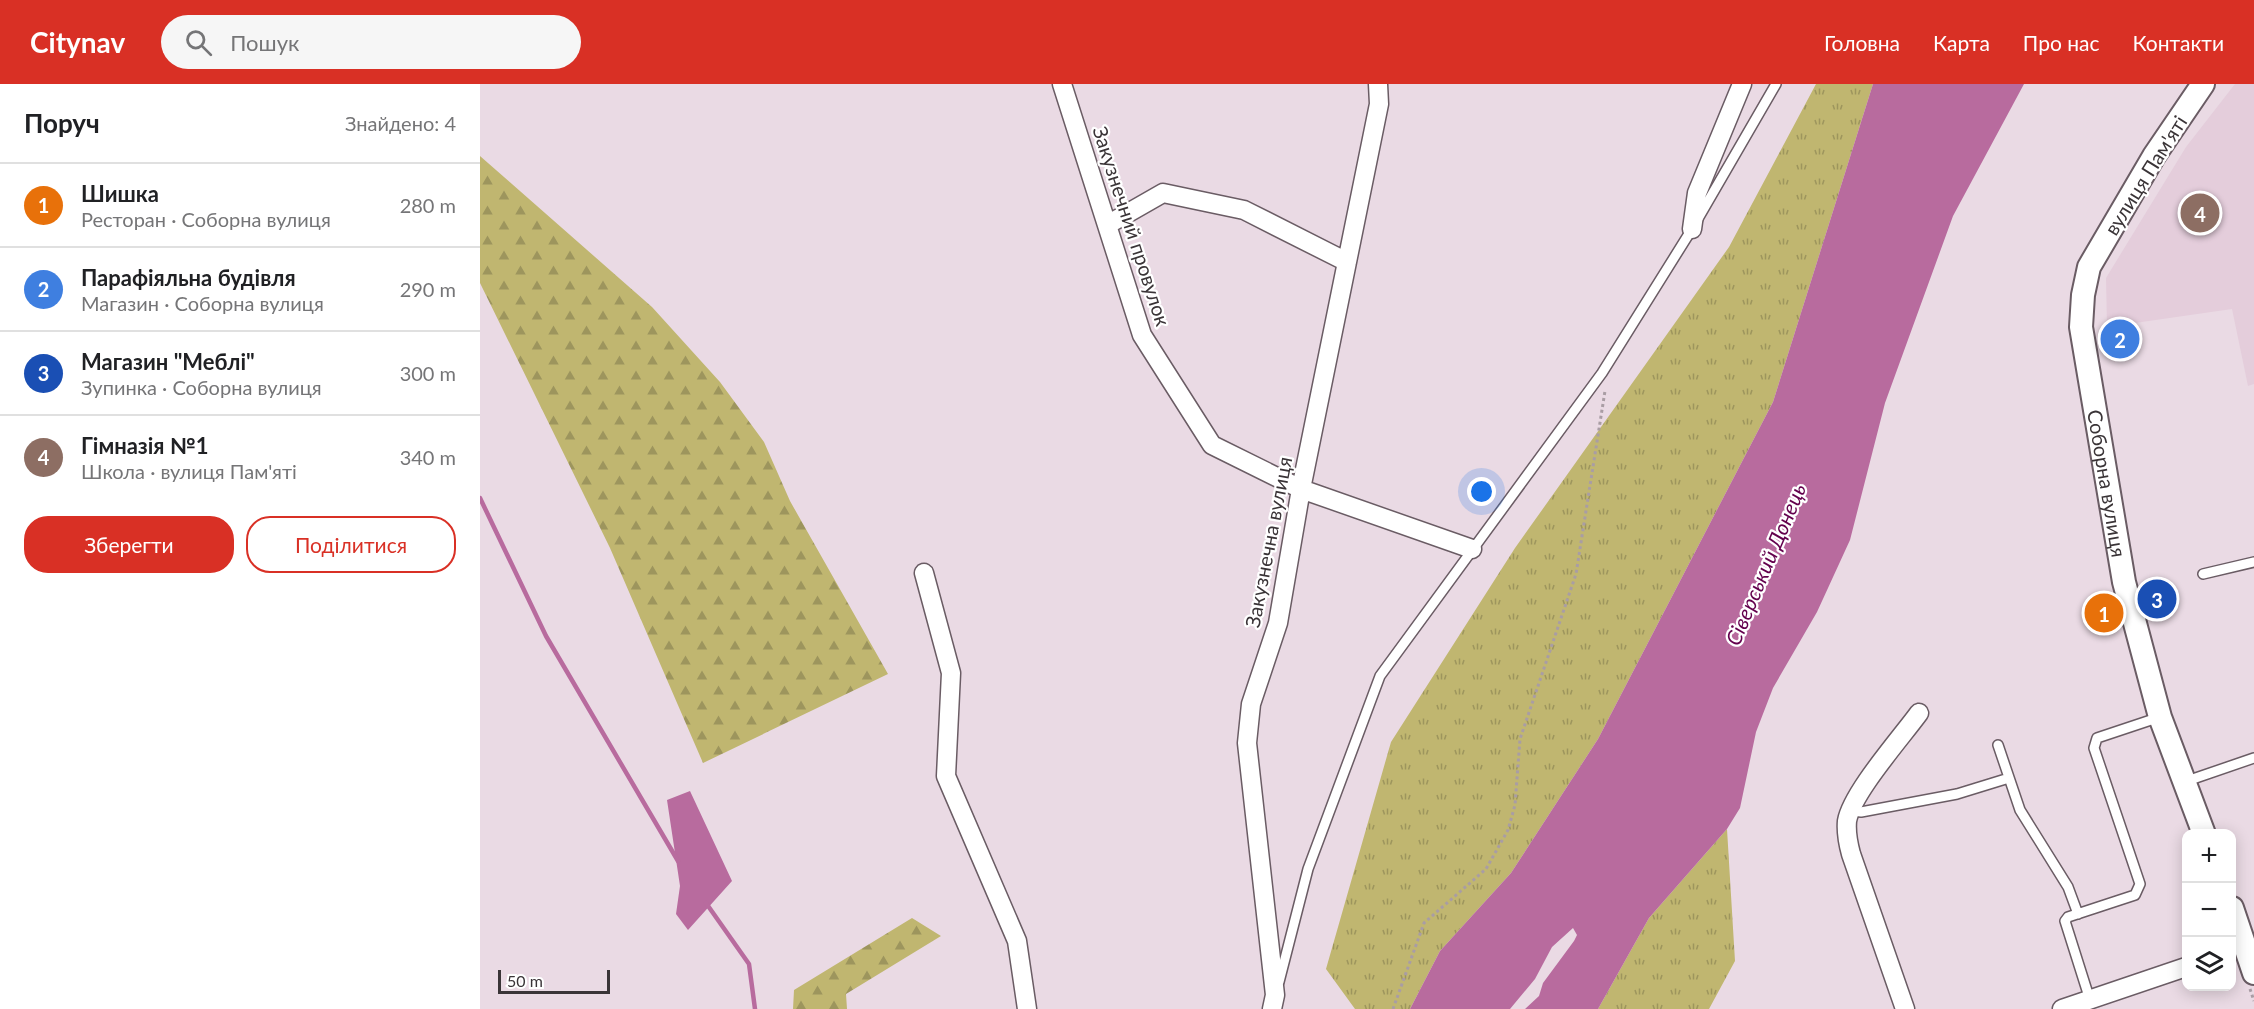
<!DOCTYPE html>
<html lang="uk">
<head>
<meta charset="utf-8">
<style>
	:root { --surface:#fff; --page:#f6f6f6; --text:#202124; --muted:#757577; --line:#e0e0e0; --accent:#d93025 }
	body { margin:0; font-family:Lato,sans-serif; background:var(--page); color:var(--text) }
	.controls { position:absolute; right:18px; bottom:18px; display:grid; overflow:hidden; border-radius:12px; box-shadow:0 3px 15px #0003 }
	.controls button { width:54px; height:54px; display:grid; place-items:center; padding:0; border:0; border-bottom:2px solid var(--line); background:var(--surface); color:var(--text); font:30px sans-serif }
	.scale { position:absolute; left:18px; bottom:15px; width:112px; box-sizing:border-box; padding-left:6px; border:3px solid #3a3437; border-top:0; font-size:16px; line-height:21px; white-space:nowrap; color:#3a3437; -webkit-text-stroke:4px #fff; paint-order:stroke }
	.you { position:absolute; left:1002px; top:408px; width:21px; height:21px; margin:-15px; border:4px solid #fff; border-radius:50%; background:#1a73e8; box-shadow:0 0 0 9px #1a73e833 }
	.badge { display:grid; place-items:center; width:39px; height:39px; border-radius:50%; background:var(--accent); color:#fff; font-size:20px; font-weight:700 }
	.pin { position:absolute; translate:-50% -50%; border:3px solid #fff; box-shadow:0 2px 6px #0006 }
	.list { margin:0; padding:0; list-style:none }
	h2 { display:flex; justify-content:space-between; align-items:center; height:78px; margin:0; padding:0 24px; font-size:26px }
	h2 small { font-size:20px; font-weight:400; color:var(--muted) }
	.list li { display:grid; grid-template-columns:39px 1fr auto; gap:18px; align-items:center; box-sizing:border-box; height:84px; padding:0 24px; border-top:2px solid var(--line) }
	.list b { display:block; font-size:22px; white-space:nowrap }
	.list p { margin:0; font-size:20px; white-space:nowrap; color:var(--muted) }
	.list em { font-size:20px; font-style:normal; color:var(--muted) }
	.actions { display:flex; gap:12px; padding:18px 24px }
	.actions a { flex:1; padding:14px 0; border:2px solid var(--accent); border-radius:24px; text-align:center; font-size:21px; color:var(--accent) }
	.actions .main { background:var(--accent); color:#fff }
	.icon { flex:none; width:33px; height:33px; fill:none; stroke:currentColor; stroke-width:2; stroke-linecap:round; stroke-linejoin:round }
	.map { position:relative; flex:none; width:1774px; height:925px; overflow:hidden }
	header { display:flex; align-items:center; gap:36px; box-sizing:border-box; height:84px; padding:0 30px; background:var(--accent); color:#fff }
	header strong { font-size:28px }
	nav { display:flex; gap:33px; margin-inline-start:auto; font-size:21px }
	.search { width:420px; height:54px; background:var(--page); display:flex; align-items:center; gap:15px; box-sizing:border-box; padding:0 21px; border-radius:33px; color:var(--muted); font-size:22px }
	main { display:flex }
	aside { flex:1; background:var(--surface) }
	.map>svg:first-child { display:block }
	.built { fill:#e4cddb }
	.grass { fill:url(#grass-tufts) }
	.forest { fill:url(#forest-firs) }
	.water { fill:#b86b9e }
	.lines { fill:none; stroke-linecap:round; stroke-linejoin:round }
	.stream { stroke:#b86b9e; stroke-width:4.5 }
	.service-casing { stroke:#6a5c64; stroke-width:12 }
	.minor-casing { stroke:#6a5c64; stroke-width:21 }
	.tertiary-casing { stroke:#6a5c64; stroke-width:26 }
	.path { stroke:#a99da4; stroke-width:3; stroke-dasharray:3 3; stroke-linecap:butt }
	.service { stroke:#fff; stroke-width:9 }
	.minor { stroke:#fff; stroke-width:18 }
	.tertiary { stroke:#fff; stroke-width:22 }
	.labels { text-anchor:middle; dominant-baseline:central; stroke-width:4.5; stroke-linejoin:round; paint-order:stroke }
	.street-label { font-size:20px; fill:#3a3437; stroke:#fff }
	.water-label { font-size:21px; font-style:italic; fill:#63004d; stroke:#fff }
</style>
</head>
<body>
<header>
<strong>Citynav</strong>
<div class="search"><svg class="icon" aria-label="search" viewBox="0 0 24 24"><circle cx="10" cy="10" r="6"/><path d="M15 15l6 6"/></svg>Пошук</div>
<nav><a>Головна</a><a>Карта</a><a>Про нас</a><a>Контакти</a></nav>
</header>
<main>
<aside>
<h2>Поруч<small>Знайдено: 4</small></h2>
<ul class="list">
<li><span class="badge" style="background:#e8710a">1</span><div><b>Шишка</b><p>Ресторан · Соборна вулиця</p></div><em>280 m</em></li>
<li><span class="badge" style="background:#3f7fe0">2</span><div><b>Парафіяльна будівля</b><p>Магазин · Соборна вулиця</p></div><em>290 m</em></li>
<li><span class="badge" style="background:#1a4fb4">3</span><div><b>Магазин &quot;Меблі&quot;</b><p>Зупинка · Соборна вулиця</p></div><em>300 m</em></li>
<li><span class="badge" style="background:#8d6e63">4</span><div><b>Гімназія №1</b><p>Школа · вулиця Пам'яті</p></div><em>340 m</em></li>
</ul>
<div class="actions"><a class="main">Зберегти</a><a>Поділитися</a></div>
</aside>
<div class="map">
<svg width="1774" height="925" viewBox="0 0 1774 925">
	<defs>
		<pattern id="grass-tufts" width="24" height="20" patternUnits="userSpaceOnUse" patternTransform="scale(1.5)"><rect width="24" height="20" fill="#c0b670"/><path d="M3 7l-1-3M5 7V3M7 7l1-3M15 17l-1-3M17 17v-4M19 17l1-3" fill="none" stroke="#9d955d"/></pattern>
		<pattern id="forest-firs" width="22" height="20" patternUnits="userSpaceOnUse" patternTransform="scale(1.5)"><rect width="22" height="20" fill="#c0b670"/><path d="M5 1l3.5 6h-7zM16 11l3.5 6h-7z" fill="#9d955d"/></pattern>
	</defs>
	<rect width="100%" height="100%" fill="#eadae4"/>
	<path class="built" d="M1755,0H1774V300L1768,302L1752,225L1627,243L1626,194L1706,63Z"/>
	<path class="grass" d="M1336,0H1393L1293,318L1118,655L1031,789L960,867L930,925H875L846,885L911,658L1035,464L1249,163Z
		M1247,745L1255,877L1229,925H1118L1169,834Z"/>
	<path class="forest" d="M0,72L172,223L240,298L284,358L310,417L408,590L223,679L130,464L0,199Z
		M432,834L461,852L366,910L367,925H313L314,906Z"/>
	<path class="water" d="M1393,0H1544L1473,132L1405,319L1370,456L1337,528L1293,604L1276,648L1260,724L1247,745L1169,834L1118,925H1045L1059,912L1063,899L1094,857L1097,851L1093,844L1072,863L1055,895L1030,925H930L960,867L1031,789L1118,655L1293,318Z
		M210,707L252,797L208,846L196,830L200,802L187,716Z"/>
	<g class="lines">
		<path class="stream" d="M0,414L66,552L198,777
			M226,819L269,880L275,925"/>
		<defs>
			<path id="service" d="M1723,490L1774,478
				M1518,661L1540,726L1588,803L1598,830
				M1704,698L1774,674
				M1371,727L1381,728L1477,710L1529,694
				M799,898L828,785L900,592L1122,289L1212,145L1296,0
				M1610,916L1585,837L1588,833L1655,811L1660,800L1614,664L1617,654L1680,633"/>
			<path id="minor" d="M582,0L662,251L732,361L821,405L992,465
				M627,141L683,109L764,126L867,178
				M1212,145L1217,109L1262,0
				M444,489L471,589L466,692L537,857L547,925
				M792,925L795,911L767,659L771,620L798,539L821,405L899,20L898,0
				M1425,925L1371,770C1368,759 1366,748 1367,737C1372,709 1420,655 1439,629
				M1582,925L1706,883"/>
			<g id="tertiary">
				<path id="s1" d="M1723,0L1674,72L1609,183L1603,211L1601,243L1644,498L1680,633L1724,750"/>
				<path d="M1752,824L1774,889"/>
			</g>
		</defs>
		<use href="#service" class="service-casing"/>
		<use href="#minor" class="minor-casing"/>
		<use href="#tertiary" class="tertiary-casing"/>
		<path class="path" d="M1770,905L1774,917
			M913,925L944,839L1006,785L1028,746L1035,721L1040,655L1096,490L1125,307"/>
		<use href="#service" class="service"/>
		<use href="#minor" class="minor"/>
		<use href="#tertiary" class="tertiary"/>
	</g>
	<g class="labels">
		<g class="street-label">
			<text transform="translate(1665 91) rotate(-58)">вулиця Пам'яті</text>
			<text transform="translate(652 142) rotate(72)">Закузнечний провулок</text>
			<text stroke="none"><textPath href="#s1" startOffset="435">Соборна вулиця</textPath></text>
			<text transform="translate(788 458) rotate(-79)">Закузнечна вулиця</text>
		</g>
		<g class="water-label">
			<text transform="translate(1285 480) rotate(-67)">Сіверський Донець</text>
		</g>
	</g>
</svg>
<div class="controls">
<button>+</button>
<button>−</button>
<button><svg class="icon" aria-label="layers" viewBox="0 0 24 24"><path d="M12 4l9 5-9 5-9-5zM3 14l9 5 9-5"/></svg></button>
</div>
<div class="scale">50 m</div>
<div class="you"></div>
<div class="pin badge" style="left:1624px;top:529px;background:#e8710a">1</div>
<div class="pin badge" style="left:1640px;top:255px;background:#3f7fe0">2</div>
<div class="pin badge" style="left:1677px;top:515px;background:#1a4fb4">3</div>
<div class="pin badge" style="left:1720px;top:129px;background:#8d6e63">4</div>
</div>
</main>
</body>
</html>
